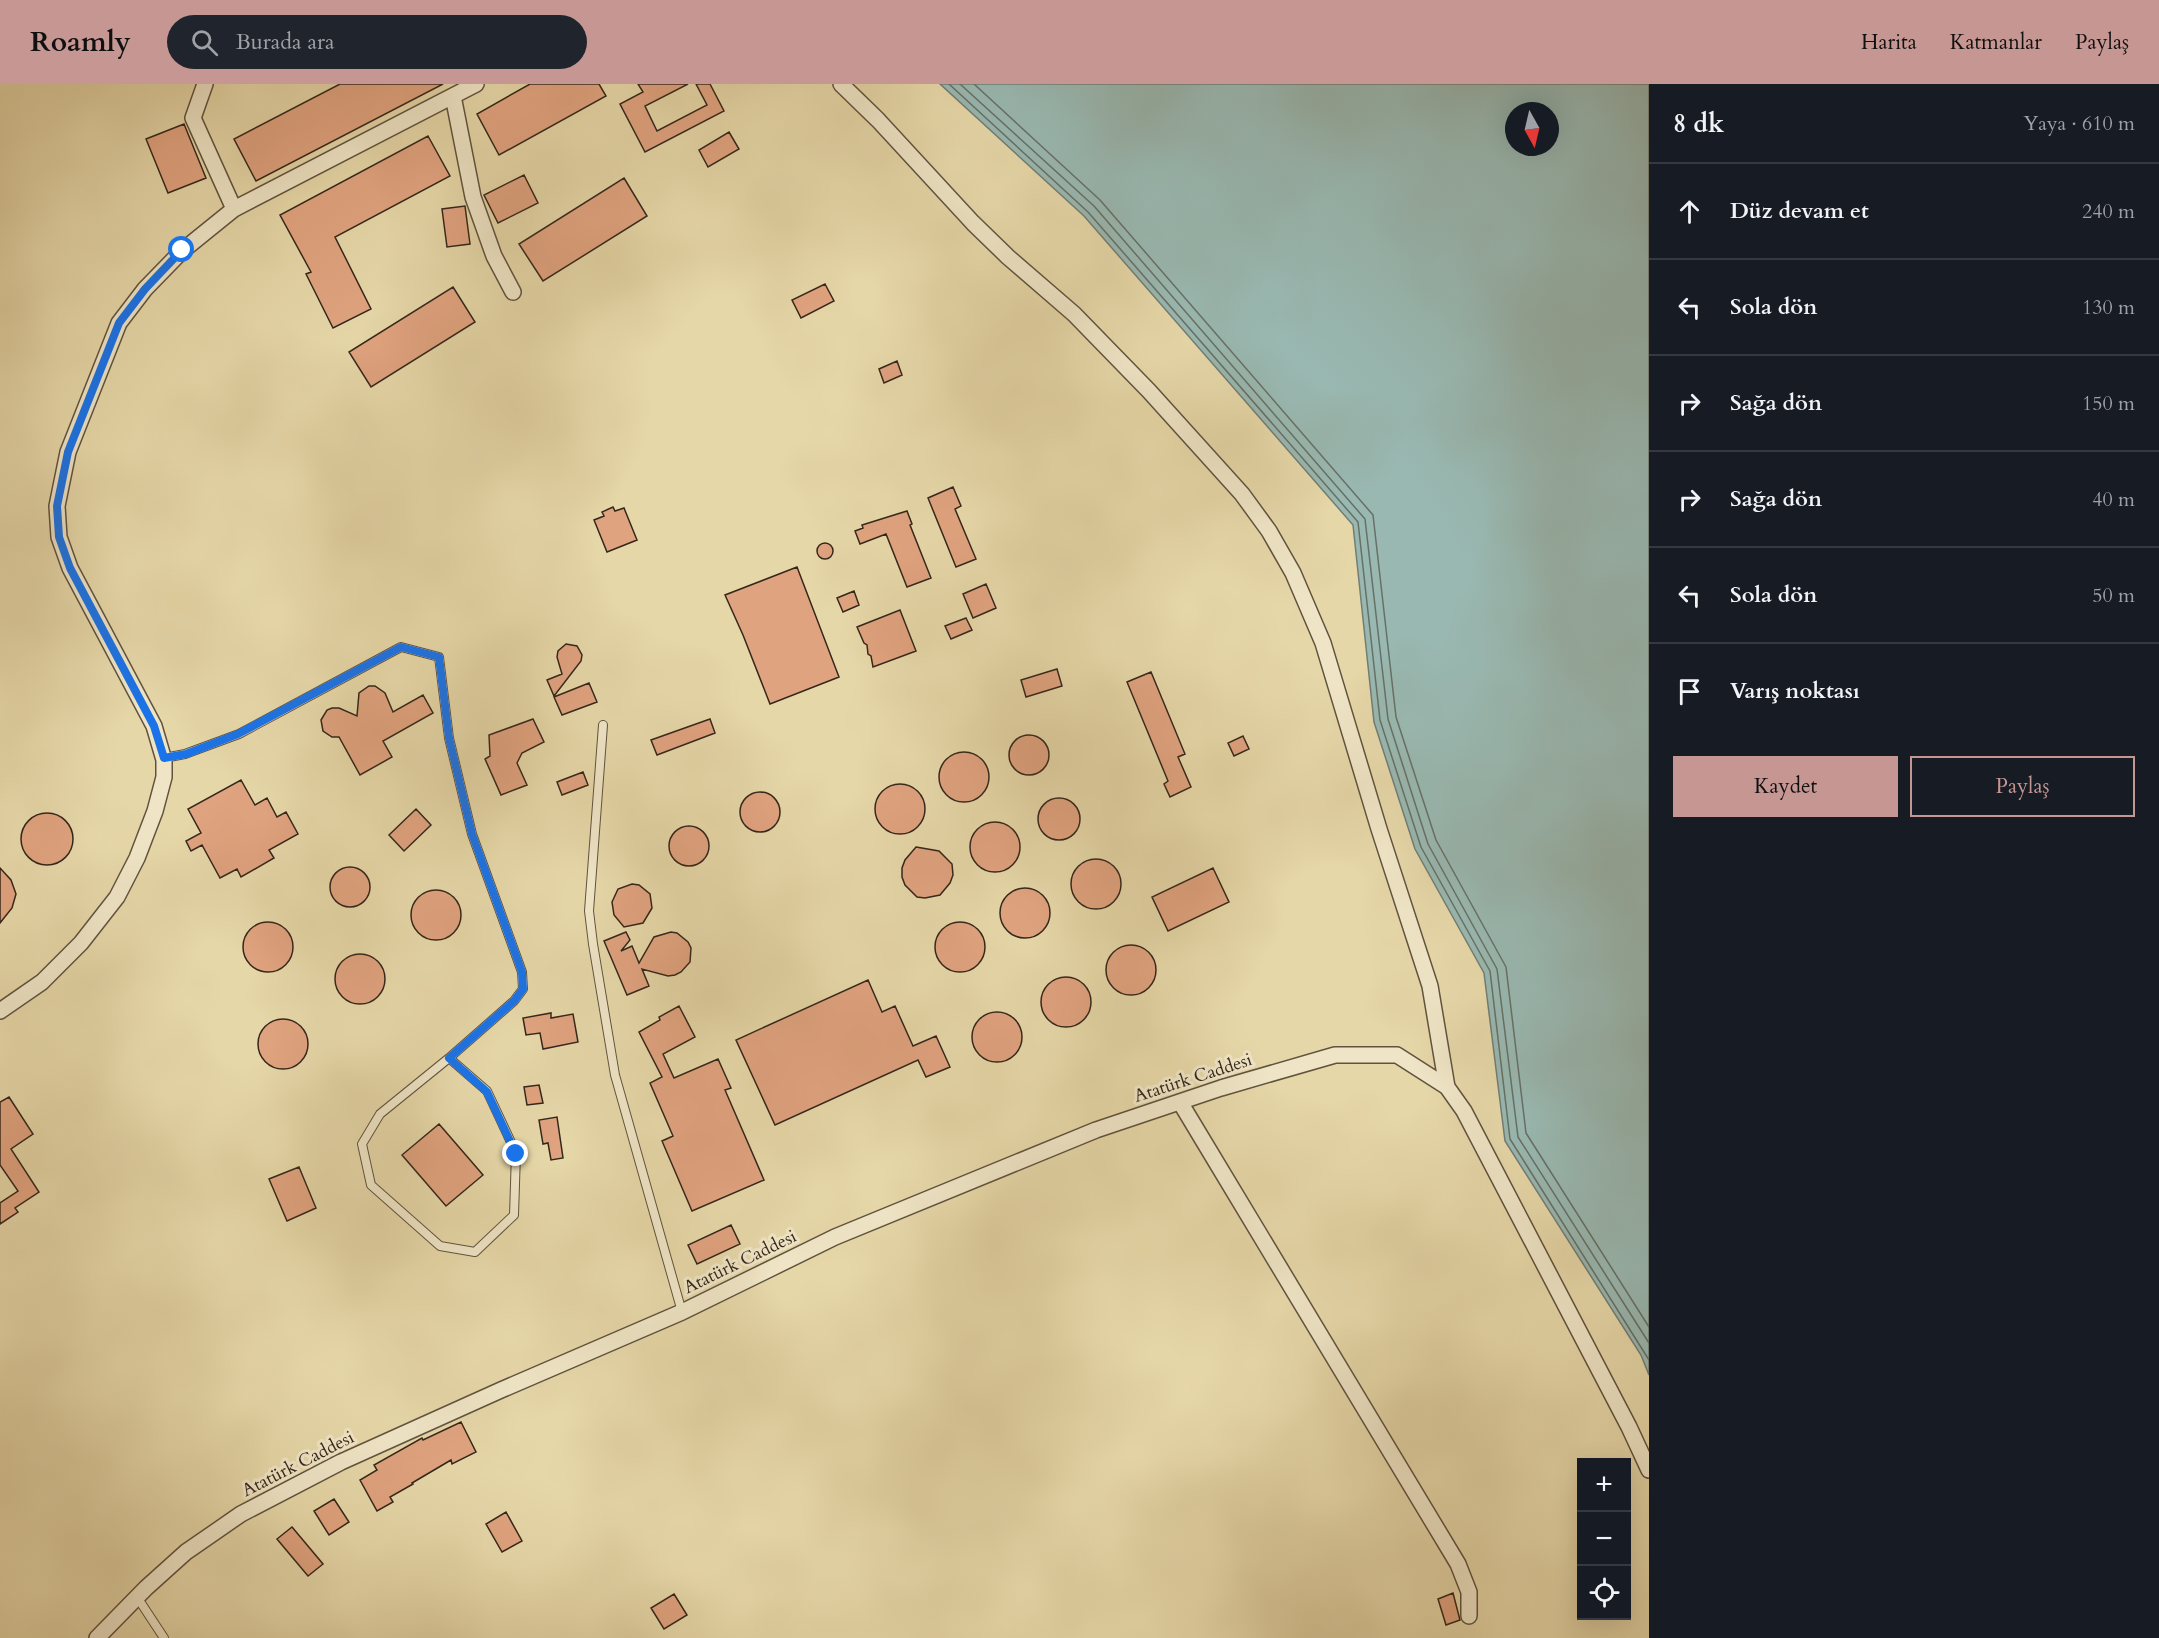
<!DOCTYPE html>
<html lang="tr">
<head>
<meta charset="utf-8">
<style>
	:root { --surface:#171b24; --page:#20242c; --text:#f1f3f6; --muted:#9ea1a6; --line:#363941; --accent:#c59692 }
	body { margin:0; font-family:Cardo,serif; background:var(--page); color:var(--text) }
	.controls { position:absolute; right:18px; bottom:18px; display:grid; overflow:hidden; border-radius:0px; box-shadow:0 6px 24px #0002 }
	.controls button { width:54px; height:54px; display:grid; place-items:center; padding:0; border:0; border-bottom:2px solid var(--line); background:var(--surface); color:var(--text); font:30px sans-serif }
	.compass { position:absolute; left:1505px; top:18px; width:54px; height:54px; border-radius:50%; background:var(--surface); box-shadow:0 6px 24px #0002; rotate:172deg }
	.stop { position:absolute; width:18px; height:18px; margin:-14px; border:4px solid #1a73e8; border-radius:50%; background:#fff }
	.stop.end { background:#1a73e8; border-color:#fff; box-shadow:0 2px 6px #0008 }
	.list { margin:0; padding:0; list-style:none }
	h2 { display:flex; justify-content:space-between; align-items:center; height:78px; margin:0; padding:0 24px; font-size:26px }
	h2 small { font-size:20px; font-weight:400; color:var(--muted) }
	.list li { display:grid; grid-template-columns:39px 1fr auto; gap:18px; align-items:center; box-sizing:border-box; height:96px; padding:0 24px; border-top:2px solid var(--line) }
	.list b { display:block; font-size:22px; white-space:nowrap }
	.list em { font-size:20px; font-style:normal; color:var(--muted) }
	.actions { display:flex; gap:12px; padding:18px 24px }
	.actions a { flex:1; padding:14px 0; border:2px solid var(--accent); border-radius:0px; text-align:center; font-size:21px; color:var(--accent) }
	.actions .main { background:var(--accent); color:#111 }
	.icon { flex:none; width:33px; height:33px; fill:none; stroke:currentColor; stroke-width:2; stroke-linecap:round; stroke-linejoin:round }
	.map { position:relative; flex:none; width:1649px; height:1554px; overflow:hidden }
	header { display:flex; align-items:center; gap:36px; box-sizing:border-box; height:84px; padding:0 30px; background:var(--accent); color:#111 }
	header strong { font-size:28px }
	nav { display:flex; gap:33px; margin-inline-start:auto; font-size:21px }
	.search { width:420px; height:54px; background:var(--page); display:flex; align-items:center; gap:15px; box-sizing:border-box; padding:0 21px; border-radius:33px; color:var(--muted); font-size:22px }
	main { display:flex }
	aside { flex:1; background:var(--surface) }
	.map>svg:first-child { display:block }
	.water { fill:#99b8b1; stroke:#717e75; stroke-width:1.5; fill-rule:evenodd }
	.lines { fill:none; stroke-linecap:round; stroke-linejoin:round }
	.shore { stroke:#667066; stroke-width:1.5 }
	.building { fill:#e0a37f; stroke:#34271b; stroke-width:1.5 }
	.lane-casing { stroke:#60533e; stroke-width:10 }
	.street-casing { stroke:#60533e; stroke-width:18 }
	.lane { stroke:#efe5c6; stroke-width:8 }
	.street { stroke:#efe5c6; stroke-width:15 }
	.route { stroke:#1a73e8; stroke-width:8 }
	.labels { text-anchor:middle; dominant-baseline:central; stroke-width:6; stroke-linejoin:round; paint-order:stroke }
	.street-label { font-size:18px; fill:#34271b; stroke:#efe5c6 }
</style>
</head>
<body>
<header>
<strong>Roamly</strong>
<div class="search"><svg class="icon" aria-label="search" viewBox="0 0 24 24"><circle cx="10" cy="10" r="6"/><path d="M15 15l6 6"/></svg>Burada ara</div>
<nav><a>Harita</a><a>Katmanlar</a><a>Paylaş</a></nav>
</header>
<main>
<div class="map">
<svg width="1649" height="1554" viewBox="0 0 1649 1554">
	<rect width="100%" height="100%" fill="#e6d7a8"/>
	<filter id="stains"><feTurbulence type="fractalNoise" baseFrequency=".00333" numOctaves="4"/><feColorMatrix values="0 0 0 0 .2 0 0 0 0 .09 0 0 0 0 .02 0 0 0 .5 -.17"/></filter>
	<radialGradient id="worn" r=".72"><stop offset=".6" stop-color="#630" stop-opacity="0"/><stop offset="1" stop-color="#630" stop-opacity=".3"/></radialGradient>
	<path class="water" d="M940,0H1649V1291L1641,1271L1505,1057L1484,889L1415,765L1374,638L1353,441L1084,132ZM1514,27H1550V63H1514Z"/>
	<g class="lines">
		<path class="shore" d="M949,0L1088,128L1358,438L1380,636L1421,763L1490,887L1510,1055L1649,1276
			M960,0L1094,122L1365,435L1388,635L1428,760L1497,885L1518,1053L1649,1259
			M974,0L1100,116L1373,431L1396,633L1436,756L1506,883L1526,1049L1649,1243"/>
	</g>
	<path class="building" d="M340,0H443L256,97L234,55Z
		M530,0H599L606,12L499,71L477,30Z
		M638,0H688L645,22L657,47L707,21L696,0H710L724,27L645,68L620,20L643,8Z
		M184,40L206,94L168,109L146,55Z
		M729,48L739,65L708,83L699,66Z
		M428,52L450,92L335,153L371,225L333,244L306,190L311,188L280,131Z
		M524,91L538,119L498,139L484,111Z
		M624,94L647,132L543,197L519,160Z
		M465,122L470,160L447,163L442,125Z
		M825,200L834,217L801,234L792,216Z
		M453,203L475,238L371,303L349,268Z
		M897,277L902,291L884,299L879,285Z
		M953,403L961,422L955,425L976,475L956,483L928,414Z
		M613,423L615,427L624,424L637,456L607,468L594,436L604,432L602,428Z
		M907,427L912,440L910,441L931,494L907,503L886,450L860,460L855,447L863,444L862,441Z
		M817 467a8 8 0 1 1 16 0a8 8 0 1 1-16 0Z
		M797,483L839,593L770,620L743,551L725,511Z
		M986,500L996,524L973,534L963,510Z
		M854,507L859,521L843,528L837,514Z
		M900,526L916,567L873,583L871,572L868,570L867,561L864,559L857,543Z
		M966,534L972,546L951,555L945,542Z
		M566,560L577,562L582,571L581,577L554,612L547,596L562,590L557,573L558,567Z
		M1057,585L1062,602L1026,613L1021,596Z
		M1151,588L1185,670L1178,673L1191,703L1170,713L1164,700L1168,697L1127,598Z
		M589,599L597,618L562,631L554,613Z
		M369,602H375L385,609L393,628L423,611L433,629L383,657L392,673L360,691L339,653H332L323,647L321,636L327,626L332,624H339L357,632L359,609Z
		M533,635L544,658L522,669L517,679L527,701L501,711L485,675L490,672L489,651Z
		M710,635L715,649L657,671L651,656Z
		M1009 671a20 20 0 1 1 40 0a20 20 0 1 1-40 0Z
		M1243,652L1249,665L1234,672L1228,659Z
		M939 693a25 25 0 1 1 50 0a25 25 0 1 1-50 0Z
		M583,688L588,701L562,711L557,698Z
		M241,696L255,721L267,714L277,733L286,728L298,750L269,766L274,774L241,793L237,785L220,794L202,761L191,767L186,757L201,749L188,725Z
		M875 725a25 25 0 1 1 50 0a25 25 0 1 1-50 0Z
		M740 728a20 20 0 1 1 40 0a20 20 0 1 1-40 0Z
		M1038 735a21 21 0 1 1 42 0a21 21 0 1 1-42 0Z
		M416,725L431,741L404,767L389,751Z
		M21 755a26 26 0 1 1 52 0a26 26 0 1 1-52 0Z
		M970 763a25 25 0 1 1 50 0a25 25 0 1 1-50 0Z
		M669 762a20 20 0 1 1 40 0a20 20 0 1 1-40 0Z
		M916,763L939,767L952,780L953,791L950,799L940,811L925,814L917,813L905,801L902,793V784L905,776Z
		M1071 800a25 25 0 1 1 50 0a25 25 0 1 1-50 0Z
		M330 803a20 20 0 1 1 40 0a20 20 0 1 1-40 0Z
		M0,784L11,796L16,810L12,824L0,839Z
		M1213,784L1229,818L1168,847L1152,813Z
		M632,800L639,801L650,810L652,824L643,839L624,843L614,831L612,818L618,805Z
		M1000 829a25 25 0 1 1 50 0a25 25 0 1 1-50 0Z
		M411 831a25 25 0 1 1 50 0a25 25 0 1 1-50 0Z
		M243 863a25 25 0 1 1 50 0a25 25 0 1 1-50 0Z
		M935 863a25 25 0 1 1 50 0a25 25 0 1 1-50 0Z
		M626,848L630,856L621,867L632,862L639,879L654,853L671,848L677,849L688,858L691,864L690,878L681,888L675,891L668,892L642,885L649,902L627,911L604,857Z
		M1106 886a25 25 0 1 1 50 0a25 25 0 1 1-50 0Z
		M335 895a25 25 0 1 1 50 0a25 25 0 1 1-50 0Z
		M1041 918a25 25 0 1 1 50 0a25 25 0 1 1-50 0Z
		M868,896L882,928L895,922L913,962L936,952L950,983L926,993L918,976L775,1041L736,956Z
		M679,922L695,953L663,970L674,994L718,975L731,1004L725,1006L764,1096L692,1127L662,1057L673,1052L650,999L662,993L639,948L660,936L659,933Z
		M972 953a25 25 0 1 1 50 0a25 25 0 1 1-50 0Z
		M551,929V934L573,930L578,958L543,965L540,949L526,951L523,934Z
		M258 960a25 25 0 1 1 50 0a25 25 0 1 1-50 0Z
		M539,1001L543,1019L527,1021L524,1003Z
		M9,1013L33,1050L11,1065L39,1108L15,1124L18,1128L0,1140V1119L18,1107L0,1081V1018Z
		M557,1033L563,1074L551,1076L548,1059L543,1060L539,1036Z
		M439,1040L483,1091L446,1122L402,1071Z
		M299,1083L316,1124L287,1137L269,1095Z
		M731,1141L740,1160L697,1180L688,1161Z
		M461,1338L476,1368L452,1380L451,1376L412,1399L413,1400L390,1413L393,1418L377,1427L360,1396L377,1386L374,1381L422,1354L423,1356Z
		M334,1415L349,1438L329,1451L314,1427Z
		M506,1428L522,1457L502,1468L486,1440Z
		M292,1443L323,1480L308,1492L277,1455Z
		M1453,1509L1460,1536L1446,1541L1438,1515Z
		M674,1510L687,1531L664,1545L651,1524Z"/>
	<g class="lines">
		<defs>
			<path id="lane" d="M603,641L589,827L593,860L615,991L682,1228
				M164,674L185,670L239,650L401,563L439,573L449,654L472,750L522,888L523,905L514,917L449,974L380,1030L362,1060L371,1101L440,1162L475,1168L514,1131L516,1069L487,1007L449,974
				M137,1513L164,1554"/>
			<path id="street" d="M205,0L193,34L234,125
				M841,0L878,36L973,139L1008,173L1074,230L1149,307L1242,410L1269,447L1293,489L1323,559L1379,745L1430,902L1447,1003L1464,1027L1629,1343L1649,1386
				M453,12L473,113L494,172L513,208
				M0,927L42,898L81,859L117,813L137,774L155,727L164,693V676L154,642L70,484L59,453L57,422L68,368L119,239L145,205L182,167L234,125L476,0
				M1180,1018L1458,1480L1469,1508V1532
				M97,1554L146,1504L186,1468L241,1430L341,1378L501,1306L682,1228L835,1153L1096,1046L1221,1004L1335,971H1397L1447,1003"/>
		</defs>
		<use href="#lane" class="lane-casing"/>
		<use href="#street" class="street-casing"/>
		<use href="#lane" class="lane"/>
		<use href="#street" class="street"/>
	</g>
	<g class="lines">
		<path class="route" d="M182,166L145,205L119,239L68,368L57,422L59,453L70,484L154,642L164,674L186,670L238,650L401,563L439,573L449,654L472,750L522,888L523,905L514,917L449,974L487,1008L516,1070"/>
	</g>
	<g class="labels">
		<g class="street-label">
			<text transform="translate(1193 994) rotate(-18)">Atatürk Caddesi</text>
			<text transform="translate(740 1178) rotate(-26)">Atatürk Caddesi</text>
			<text transform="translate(298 1380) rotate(-27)">Atatürk Caddesi</text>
		</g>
	</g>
	<rect width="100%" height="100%" filter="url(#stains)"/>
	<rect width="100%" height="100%" fill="url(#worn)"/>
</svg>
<div class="controls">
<button>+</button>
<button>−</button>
<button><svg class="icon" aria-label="locate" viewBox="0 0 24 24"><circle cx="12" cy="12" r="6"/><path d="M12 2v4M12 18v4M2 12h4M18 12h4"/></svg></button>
</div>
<svg class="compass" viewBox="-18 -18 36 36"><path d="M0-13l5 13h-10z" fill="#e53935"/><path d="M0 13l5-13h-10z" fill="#9ea1a6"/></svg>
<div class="stop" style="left:182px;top:166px"></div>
<div class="stop end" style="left:516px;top:1070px"></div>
</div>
<aside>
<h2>8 dk<small>Yaya · 610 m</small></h2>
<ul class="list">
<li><svg class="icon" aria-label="ahead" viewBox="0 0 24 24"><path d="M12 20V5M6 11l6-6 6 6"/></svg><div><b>Düz devam et</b></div><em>240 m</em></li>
<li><svg class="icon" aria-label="left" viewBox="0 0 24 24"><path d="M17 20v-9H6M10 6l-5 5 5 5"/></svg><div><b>Sola dön</b></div><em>130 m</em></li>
<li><svg class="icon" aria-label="right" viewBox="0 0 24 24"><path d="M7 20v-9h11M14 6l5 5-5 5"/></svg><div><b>Sağa dön</b></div><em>150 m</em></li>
<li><svg class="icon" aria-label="right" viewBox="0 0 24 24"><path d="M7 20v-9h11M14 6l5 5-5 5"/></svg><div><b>Sağa dön</b></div><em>40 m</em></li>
<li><svg class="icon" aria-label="left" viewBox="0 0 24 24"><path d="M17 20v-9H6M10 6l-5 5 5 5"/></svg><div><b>Sola dön</b></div><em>50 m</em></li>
<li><svg class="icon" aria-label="arrive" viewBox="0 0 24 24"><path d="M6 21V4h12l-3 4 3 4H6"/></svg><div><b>Varış noktası</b></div></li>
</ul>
<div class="actions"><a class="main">Kaydet</a><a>Paylaş</a></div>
</aside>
</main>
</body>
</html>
